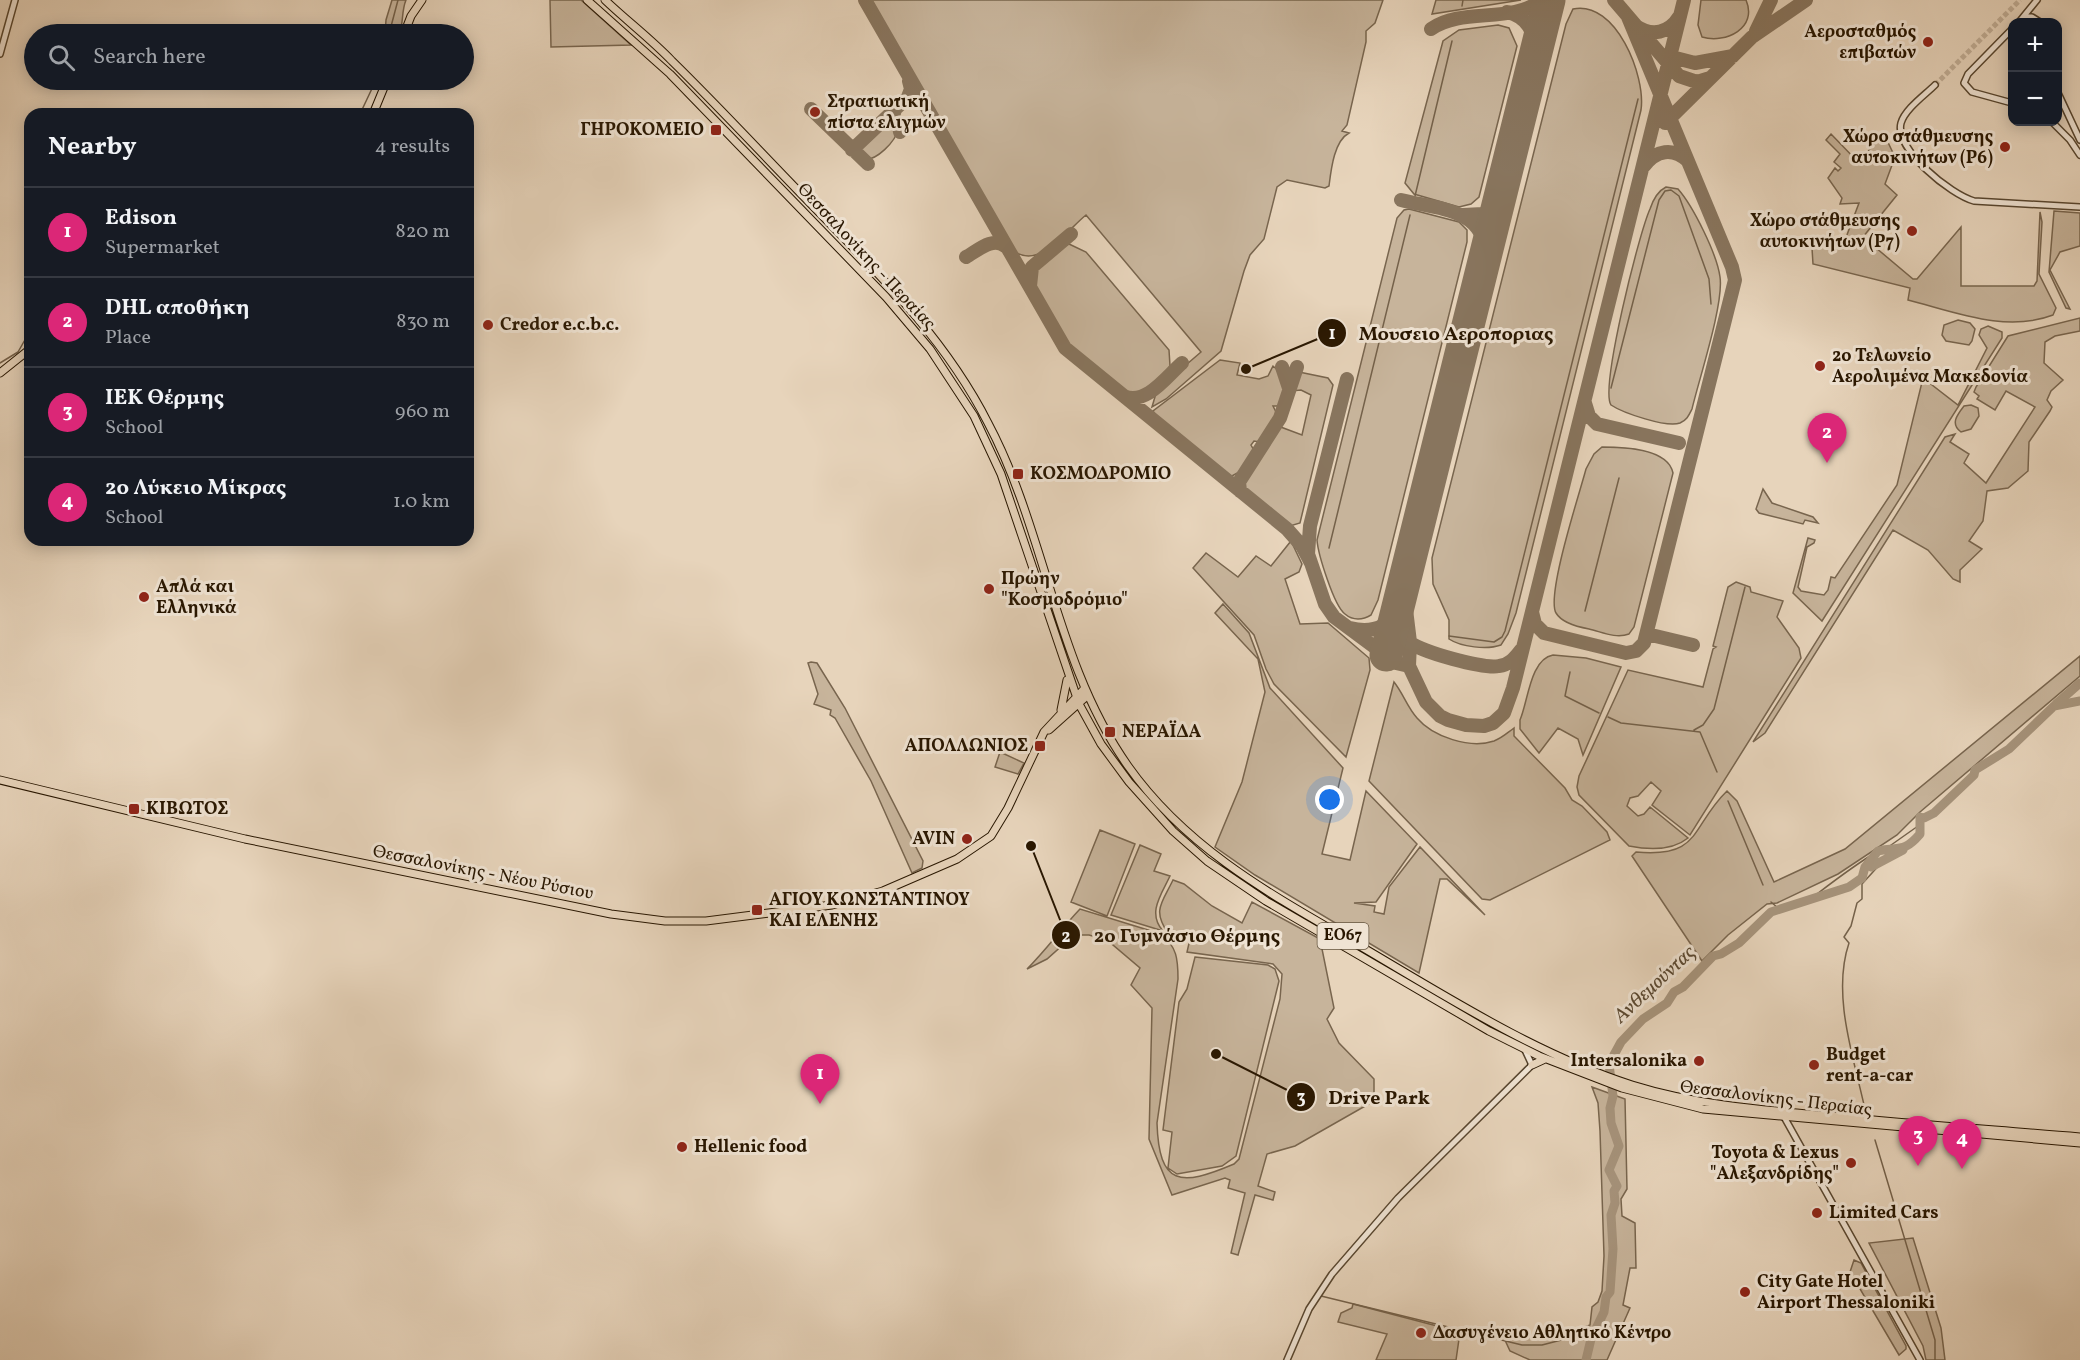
<!DOCTYPE html>
<html lang="en">
<head>
<meta charset="utf-8">
<style>
	:root { --surface:#171b24; --page:#242831; --text:#f1f3f6; --muted:#9ea1a6; --line:#363941; --accent:#db2777 }
	body { margin:0; font-family:Vollkorn,serif; background:var(--page); color:var(--text) }
	.controls { position:absolute; right:18px; top:18px; display:grid; overflow:hidden; border-radius:12px; box-shadow:0 3px 15px #0003 }
	.controls button { width:54px; height:54px; display:grid; place-items:center; padding:0; border:0; border-bottom:2px solid var(--line); background:var(--surface); color:var(--text); font:30px sans-serif }
	.you { position:absolute; left:1330px; top:800px; width:21px; height:21px; margin:-15px; border:4px solid #fff; border-radius:50%; background:#1a73e8; box-shadow:0 0 0 9px #1a73e833 }
	.badge { display:grid; place-items:center; width:39px; height:39px; border-radius:50%; background:var(--accent); color:#fff; font-size:20px; font-weight:700 }
	.pin { position:absolute; translate:-50% -50px; filter:drop-shadow(0 2px 3px #0008) }
	.pin::after { content:''; position:absolute; top:32px; width:21px; height:18px; background:inherit; clip-path:polygon(0 0,100% 0,50% 100%) }
	.list { margin:0; padding:0; list-style:none }
	h2 { display:flex; justify-content:space-between; align-items:center; height:78px; margin:0; padding:0 24px; font-size:26px }
	h2 small { font-size:20px; font-weight:400; color:var(--muted) }
	.list li { display:grid; grid-template-columns:39px 1fr auto; gap:18px; align-items:center; box-sizing:border-box; height:90px; padding:0 24px; border-top:2px solid var(--line) }
	.list b { display:block; font-size:22px; white-space:nowrap }
	.list p { margin:0; font-size:20px; white-space:nowrap; color:var(--muted) }
	.list em { font-size:20px; font-style:normal; color:var(--muted) }
	.icon { flex:none; width:33px; height:33px; fill:none; stroke:currentColor; stroke-width:2; stroke-linecap:round; stroke-linejoin:round }
	.map { position:relative; flex:none; width:2080px; height:1360px; overflow:hidden }
	.search { position:absolute; background:var(--surface); box-shadow:0 3px 15px #0003; left:24px; top:24px; width:450px; height:66px; display:flex; align-items:center; gap:15px; box-sizing:border-box; padding:0 21px; border-radius:33px; color:var(--muted); font-size:22px }
	.panel { position:absolute; background:var(--surface); box-shadow:0 3px 15px #0003; left:24px; top:108px; width:450px; height:438px; border-radius:18px }
	.map>svg:first-child { display:block }
	.green { fill:#c7b49b; stroke:#78654e; stroke-width:1.5 }
	.lines { fill:none; stroke-linecap:round; stroke-linejoin:round }
	.stream { stroke:#74614a; stroke-width:1.5 }
	.river { stroke:#a6937b; stroke-width:9 }
	.taxiway { stroke:#88755e; stroke-width:14 }
	.runway { stroke:#88755e; stroke-width:33 }
	.minor-tunnel { stroke:#c1ae96; stroke-width:5; stroke-dasharray:5 2.5; stroke-linecap:butt }
	.minor-casing { stroke:#58462f; stroke-width:8 }
	.major-casing { stroke:#281600; stroke-width:9 }
	.minor { stroke:#efe3d3; stroke-width:5 }
	.major { stroke:#e7d4bb; stroke-width:7 }
	.poi-dot { fill:#8f2418; stroke:#efe3d3; stroke-width:2 }
	.labels { text-anchor:middle; dominant-baseline:central; stroke-width:6; stroke-linejoin:round; paint-order:stroke }
	.shield { fill:#efe3d3; stroke:#64543f; stroke-width:1.5 }
	.shield-label { font-size:16px; font-weight:bold; fill:#281600 }
	.poi-label { font-size:18px; font-weight:bold; fill:#281600; stroke:#efe3d3; text-anchor:start }
	.street-label { font-size:18px; fill:#281600; stroke:#efe3d3 }
	.water-label { font-size:20px; font-style:italic; fill:#5a4831; stroke:#efe3d3 }
	.leader { fill:none; stroke:#281600; stroke-width:2 }
	.callout-dot { fill:#281600; stroke:#efe3d3; stroke-width:2 }
	.mark-label { font-size:18px; text-anchor:middle; font-weight:bold; fill:#fff }
	.callout-label { font-size:20px; text-anchor:middle; font-weight:bold; fill:#281600; stroke:#efe3d3; stroke-width:6; stroke-linejoin:round; paint-order:stroke }
</style>
</head>
<body>
<div class="map">
<svg width="2080" height="1360" viewBox="0 0 2080 1360">
	<rect width="100%" height="100%" fill="#e7d4bb"/>
	<filter id="stains"><feTurbulence type="fractalNoise" baseFrequency=".00333" numOctaves="4"/><feColorMatrix values="0 0 0 0 .2 0 0 0 0 .09 0 0 0 0 .02 0 0 0 .5 -.17"/></filter>
	<radialGradient id="worn" r=".72"><stop offset=".6" stop-color="#630" stop-opacity="0"/><stop offset="1" stop-color="#630" stop-opacity=".3"/></radialGradient>
	<path class="green" d="M392,0H406C401,12 404,23 399,34H385L386,20Z
		M550,0H581L631,45L551,47Z
		M869,0H1383L1375,23L1366,31V42L1347,125L1342,131L1349,133C1334,141 1331,170 1329,186L1325,188L1287,180L1277,187L1264,239L1250,255L1244,271L1221,351L1166,399L1152,407L1157,390L1201,352L1086,215C1067,230 1040,270 1014,251Z
		M1436,0H1521L1432,14Z
		M1701,0H1746C1758,28 1726,44 1702,37L1698,25Z
		M1573,9C1616,0 1646,76 1641,110L1516,613L1508,634L1501,645C1487,650 1461,647 1449,639V620L1433,584L1432,558L1566,24Z
		M1498,25L1509,28L1517,46L1479,197L1471,204L1459,207L1414,194L1405,183L1443,41L1459,30Z
		M891,121L898,129C896,141 876,162 863,159L859,153C859,141 880,122 891,121Z
		M1831,134L1858,162L1884,134L1895,157L1885,184L1897,195L1863,237L1913,279H1917L1961,227V286H2034L2037,281L2040,212L2042,222L2039,274L2056,308L2053,315C2006,333 1955,312 1908,300L1910,288L1813,264L1812,248L1845,240L1859,203L1840,204L1842,198L1828,178L1835,168L1838,171L1841,168L1834,162L1840,154L1826,140Z
		M1666,187L1678,189C1693,206 1717,254 1720,277C1724,304 1699,379 1692,409C1689,415 1687,420 1680,423C1667,428 1623,413 1611,405C1600,388 1639,233 1650,209C1653,200 1658,191 1666,187Z
		M1409,209L1459,222L1467,230V242L1378,600L1371,615C1363,620 1353,621 1345,614C1334,606 1318,554 1317,540L1397,218L1404,210Z
		M2054,211L2080,213V246L2060,252L2050,270L2070,309L2066,308L2049,272Z
		M1069,244L1086,252L1169,350L1170,366L1164,375L1141,393L1132,394L1122,390L1066,343L1036,289V268L1058,248Z
		M2080,318V331L2055,336L2045,342L2044,363L2063,380L2051,391L2047,400L2052,407L2050,411L2029,442L2028,471L2008,488L1987,491L1983,521L1969,541L1982,549L1960,570V582L1953,579L1928,550L1893,530L1765,733L1753,742L1945,437L1955,434L1950,442L1969,454L1964,463L1986,483L2035,407L2006,391L1995,410L1977,399L1979,396L1974,392L1976,387L2008,336Z
		M1958,320L1970,323L1975,329L1972,341L1969,345L1946,341L1942,335L1944,325Z
		M1988,326L2002,332V338L1822,621L1793,593L1808,538L1815,540L1814,543L1807,547L1798,587L1801,591L1824,595L1828,590L1831,577L1835,578L1897,485L1923,378L1958,405L1987,348L1979,335L1981,329Z
		M1220,360L1240,363L1237,375L1259,379L1268,376L1273,366C1287,376 1285,392 1280,406H1273L1277,414L1260,442L1254,441L1251,445L1256,454L1245,469L1230,477L1159,421L1153,411Z
		M1299,372L1328,378L1333,385L1300,523L1290,526L1241,487L1278,426L1302,435L1311,395L1301,390L1291,391Z
		M1971,405L1978,408L1979,416L1971,429L1961,432C1950,424 1957,415 1964,406Z
		M1602,447C1623,447 1668,448 1673,473L1634,627L1629,634C1616,639 1602,632 1589,629C1578,627 1562,623 1556,613C1546,595 1580,492 1586,469L1594,454Z
		M1763,489L1772,503L1813,517L1818,523L1805,520L1803,524L1759,513L1756,509Z
		M1291,541L1302,564L1299,572L1285,579L1300,624L1328,623L1369,658L1370,670L1346,757L1274,684L1266,669L1254,635L1193,568L1206,553L1238,577L1256,556L1271,566Z
		M1736,582L1750,587L1751,592L1783,601L1777,617L1799,648L1801,658L1690,835L1652,805L1661,791L1651,782L1638,796L1630,798L1627,806L1638,816L1644,814L1650,807L1688,838C1672,851 1649,850 1629,846L1579,795L1577,787L1579,776L1628,670L1703,687L1713,649L1716,647L1713,646L1728,587Z
		M1223,604L1249,633L1270,688L1343,768L1322,854L1350,860L1366,791L1417,844L1376,902L1354,903L1375,906L1374,912L1384,914L1389,887L1420,847L1485,915L1447,879H1440L1419,973L1255,875L1215,847L1242,782L1265,692L1258,659L1215,613Z
		M1553,655L1586,658L1621,667L1583,755L1578,739L1558,728L1539,753L1520,729V720C1528,702 1530,659 1553,655Z
		M2080,656V676L1920,812L1897,835L1838,874L1777,903L1767,904L1728,935L1702,961L1632,856L1636,852C1702,858 1690,827 1727,791L1737,801L1774,882L1845,849Z
		M811,662L817,663L845,708L923,861L922,868L912,873L871,781L835,718L830,715L831,710L814,704L818,694L808,663Z
		M1394,682C1403,693 1407,707 1417,718C1433,737 1470,749 1494,741C1502,738 1507,733 1514,728V736L1565,788L1572,800L1582,806L1607,832L1610,840L1490,900L1482,899L1369,781Z
		M1000,752L1024,763L1018,774L995,767Z
		M1100,830L1135,844L1107,916L1071,902Z
		M1140,845L1161,854L1154,871L1170,876C1161,895 1147,913 1163,931L1111,915Z
		M1173,880L1184,884L1212,906L1242,923L1252,902L1320,939L1334,1008L1327,1019L1339,1043L1374,1079V1101L1295,1146L1267,1154L1258,1186L1275,1192L1273,1200L1255,1195L1238,1255L1231,1253L1245,1193L1228,1188L1230,1180L1225,1178L1172,1195L1149,1139L1152,1008L1131,985L1140,968L1107,940L1089,935H1074L1047,959L1027,969C1046,950 1061,929 1080,909L1161,934C1177,947 1178,959 1178,979L1157,1123C1159,1186 1180,1187 1234,1164L1239,1159L1280,999L1282,974L1273,964L1187,952L1190,939L1168,933C1152,910 1162,903 1173,880Z
		M1195,957L1268,965L1275,969L1279,981L1236,1156L1222,1166L1177,1174L1168,1168L1172,1132L1163,1130L1179,1002L1187,989Z
		M1592,1087L1625,1099L1627,1189L1621,1199L1622,1216L1635,1223L1636,1268H1630L1623,1305L1630,1308L1607,1360H1530L1510,1351L1504,1338L1512,1336L1553,1339L1590,1325L1592,1307L1598,1302L1602,1291L1604,1256L1600,1131L1598,1103Z
		M1913,1238L1941,1328L1945,1360H1926L1923,1346L1869,1243Z
		M1854,1260L1861,1263L1906,1346V1349L1899,1355L1850,1272Z
		M1353,1304L1460,1332L1456,1360H1376L1387,1334L1338,1322L1341,1313L1352,1308Z"/>
	<g class="lines">
		<path class="stream" d="M1462,6L1463,0
			M389,34L398,0
			M360,114L376,80
			M1415,196L1452,41
			M0,363L18,352L30,331
			M1611,388L1659,200L1665,191L1671,190L1679,196L1709,279L1711,304
			M1329,548L1410,215
			M1585,611L1619,478
			M1449,636L1494,642L1502,637L1505,631L1638,99
			M1570,672L1565,696L1599,713
			M1608,717L1621,723L1700,732L1717,772
			M1694,730L1703,725L1714,709L1745,587
			M1728,801L1763,885
			M1884,850L1918,826
			M1813,897C1834,881 1853,866 1878,851
			M1771,902L1778,908
			M1866,1114C1855,1061 1831,996 1849,943L1844,937L1851,926L1857,903L1862,899V884L1882,862
			M1875,1140L1935,1340V1360
			M1321,1296L1522,1345H1542L1596,1331"/>
		<path class="river" d="M2056,704L2080,683
			M1871,867L1903,850
			M1586,1360L1591,1339L1604,1312L1606,1297L1610,1292L1613,1249L1611,1215L1615,1203L1614,1191L1617,1186L1609,1170L1619,1146L1611,1123L1610,1108L1613,1096L1609,1064L1621,1042L1643,1019L1667,1003L1674,992L1683,987L1713,956L1721,954L1739,943L1771,912L1849,887L1862,878L1865,867L1878,851C1898,846 1903,854 1920,834V817L1924,818L1934,813L1974,775L1975,770L2009,749L2054,706L2080,701"/>
		<path class="taxiway" d="M865,0L1065,348L1287,529L1302,546L1311,563
			M1614,0L1679,76L1697,82L1710,78
			M1507,12C1528,17 1534,32 1536,51
			M1636,26C1652,37 1669,33 1679,17
			M1431,29C1463,7 1511,24 1542,0
			M1756,31L1771,0
			M1664,55L1695,63L1733,56
			M811,109L868,164
			M895,109L893,117L899,126L900,132
			M1665,123L1752,37L1806,0
			M852,150L908,97L911,89L909,81
			M1644,166C1656,150 1673,147 1688,161
			M1401,200C1437,209 1484,208 1486,254
			M1463,215L1483,214L1498,204
			M966,257C977,251 993,236 1005,246
			M1030,286L1032,267L1071,234
			M1282,367L1289,388
			M1347,379L1310,526L1308,554L1325,604L1334,617L1396,663L1409,666
			M1124,396C1146,406 1167,376 1182,363
			M1585,403L1589,416L1597,424L1679,443
			M1240,491L1239,482L1280,418L1297,367
			M1406,574L1405,601L1410,642L1409,666L1426,702L1440,716L1448,720L1466,725L1484,726L1493,723L1504,713L1513,688L1684,0
			M1532,612L1535,624L1544,633L1626,653L1636,651L1644,643L1735,280L1732,267L1628,17
			M1350,628C1370,633 1386,629 1397,612
			M1647,634L1693,645
			M1410,642C1420,652 1484,669 1499,666C1509,665 1515,658 1521,650"/>
		<path class="runway" d="M1386,655L1549,0"/>
		<path class="minor-tunnel" d="M1935,85L2020,0"/>
		<defs>
			<path id="minor" d="M2025,17H2032L2040,22
				M2019,22L2037,0
				M2012,29L1968,74L1964,83L1972,92L2012,103
				M0,54L15,0
				M1935,85C1925,95 1905,109 1901,123C1894,149 1951,195 1974,201L2080,207
				M2058,93L2080,140
				M2052,122L2070,140L2080,155
				M1783,1115L1920,1360
				M1287,1360L1309,1309L1332,1274L1398,1198L1532,1065L1525,1050"/>
			<path id="major" d="M587,0L670,74L886,297L930,349L974,416L1001,474L1079,704L1101,744L1129,782L1173,831L1207,861L1266,901L1489,1031L1539,1056L1622,1088L1703,1109L2080,1143
				M605,0C627,21 651,39 672,61C720,108 765,157 812,205C877,272 945,338 988,423C1046,532 1055,663 1128,766C1186,848 1270,894 1355,943C1444,995 1533,1053 1632,1085C1696,1105 1763,1110 1830,1116C1913,1124 1997,1130 2080,1137
				M404,34L411,16L422,0
				M373,114L387,80
				M0,373L30,349
				M1061,710L1067,680
				M1049,730L1087,696
				M0,780L245,839L611,914L665,921H706L832,905L883,891L957,859L991,836L1008,808L1044,732L1085,688
				M1532,1065L1545,1059"/>
		</defs>
		<use href="#minor" class="minor-casing"/>
		<use href="#major" class="major-casing"/>
		<use href="#minor" class="minor"/>
		<use href="#major" class="major"/>
	</g>
	<g class="poi-dot">
		<circle cx="1928" cy="42" r="6"/>
		<circle cx="815" cy="112" r="6"/>
		<rect x="710" y="124" width="12" height="12" rx="3"/>
		<circle cx="2005" cy="147" r="6"/>
		<circle cx="1912" cy="231" r="6"/>
		<circle cx="488" cy="325" r="6"/>
		<circle cx="1820" cy="366" r="6"/>
		<rect x="1012" y="468" width="12" height="12" rx="3"/>
		<circle cx="989" cy="589" r="6"/>
		<circle cx="144" cy="597" r="6"/>
		<rect x="1104" y="726" width="12" height="12" rx="3"/>
		<rect x="1034" y="740" width="12" height="12" rx="3"/>
		<rect x="128" y="803" width="12" height="12" rx="3"/>
		<circle cx="967" cy="839" r="6"/>
		<rect x="751" y="904" width="12" height="12" rx="3"/>
		<circle cx="1699" cy="1061" r="6"/>
		<circle cx="1814" cy="1065" r="6"/>
		<circle cx="682" cy="1147" r="6"/>
		<circle cx="1851" cy="1163" r="6"/>
		<circle cx="1817" cy="1213" r="6"/>
		<circle cx="1745" cy="1292" r="6"/>
		<circle cx="1421" cy="1333" r="6"/>
	</g>
	<g class="labels">
		<rect class="shield" x="1317.5" y="923" width="51" height="26" rx="4.5"/>
		<g class="shield-label">
			<text x="1343" y="936">ΕΟ67</text>
		</g>
		<g class="poi-label">
			<text x="1916" y="32" text-anchor="end">Αεροσταθμός<tspan x="1916" dy="21">επιβατών</tspan></text>
			<text x="827" y="102">Στρατιωτική<tspan x="827" dy="21">πίστα ελιγμών</tspan></text>
			<text x="704" y="130" text-anchor="end">ΓΗΡΟΚΟΜΕΙΟ</text>
			<text x="1993" y="137" text-anchor="end">Χώρο στάθμευσης<tspan x="1993" dy="21">αυτοκινήτων (P6)</tspan></text>
			<text x="1900" y="221" text-anchor="end">Χώρο στάθμευσης<tspan x="1900" dy="21">αυτοκινήτων (P7)</tspan></text>
			<text x="500" y="325">Credor e.c.b.c.</text>
			<text x="1832" y="356">2ο Τελωνείο<tspan x="1832" dy="21">Αερολιμένα Μακεδονία</tspan></text>
			<text x="1030" y="474">ΚΟΣΜΟΔΡΟΜΙΟ</text>
			<text x="1001" y="579">Πρώην<tspan x="1001" dy="21">"Κοσμοδρόμιο"</tspan></text>
			<text x="156" y="587">Απλά και<tspan x="156" dy="21">Ελληνικά</tspan></text>
			<text x="1122" y="732">ΝΕΡΑΪΔΑ</text>
			<text x="1028" y="746" text-anchor="end">ΑΠΟΛΛΩΝΙΟΣ</text>
			<text x="146" y="809">ΚΙΒΩΤΟΣ</text>
			<text x="955" y="839" text-anchor="end">AVIN</text>
			<text x="769" y="900">ΑΓΙΟΥ ΚΩΝΣΤΑΝΤΙΝΟΥ<tspan x="769" dy="21">ΚΑΙ ΕΛΕΝΗΣ</tspan></text>
			<text x="1826" y="1055">Budget<tspan x="1826" dy="21">rent-a-car</tspan></text>
			<text x="1687" y="1061" text-anchor="end">Intersalonika</text>
			<text x="694" y="1147">Hellenic food</text>
			<text x="1839" y="1153" text-anchor="end">Toyota &amp; Lexus<tspan x="1839" dy="21">"Αλεξανδρίδης"</tspan></text>
			<text x="1829" y="1213">Limited Cars</text>
			<text x="1757" y="1282">City Gate Hotel<tspan x="1757" dy="21">Airport Thessaloniki</tspan></text>
			<text x="1433" y="1333">Δασυγένειο Αθλητικό Κέντρο</text>
		</g>
		<g class="street-label">
			<text transform="translate(866 257) rotate(47)">Θεσσαλονίκης - Περαίας</text>
			<text transform="translate(483 873) rotate(11)">Θεσσαλονίκης - Νέου Ρύσιου</text>
			<text transform="translate(1776 1099) rotate(7)">Θεσσαλονίκης - Περαίας</text>
		</g>
		<g class="water-label">
			<text transform="translate(1655 985) rotate(-43)">Ανθεμούντας</text>
		</g>
	</g>
	<path class="leader" d="M1246 369L1332 333M1031 846L1066 935M1216 1054L1301 1097"/>
	<g class="callout-dot">
		<circle cx="1246" cy="369" r="6"/>
		<circle cx="1031" cy="846" r="6"/>
		<circle cx="1216" cy="1054" r="6"/>
		<circle cx="1332" cy="333" r="15"/>
		<circle cx="1066" cy="935" r="15"/>
		<circle cx="1301" cy="1097" r="15"/>
	</g>
	<g class="mark-label">
		<text x="1332" y="339">1</text>
		<text x="1066" y="942">2</text>
		<text x="1301" y="1103">3</text>
	</g>
	<g class="callout-label">
		<text x="1456" y="340">Μουσειο Αεροποριας</text>
		<text x="1187" y="942">2ο Γυμνάσιο Θέρμης</text>
		<text x="1379" y="1104">Drive Park</text>
	</g>
	<rect width="100%" height="100%" filter="url(#stains)"/>
	<rect width="100%" height="100%" fill="url(#worn)"/>
</svg>
<div class="controls">
<button>+</button>
<button>−</button>
</div>
<div class="you"></div>
<div class="pin badge" style="left:820px;top:1104px">1</div>
<div class="pin badge" style="left:1827px;top:463px">2</div>
<div class="pin badge" style="left:1918px;top:1166px">3</div>
<div class="pin badge" style="left:1962px;top:1169px">4</div>
<div class="search"><svg class="icon" aria-label="search" viewBox="0 0 24 24"><circle cx="10" cy="10" r="6"/><path d="M15 15l6 6"/></svg>Search here</div>
<section class="panel">
<h2>Nearby<small>4 results</small></h2>
<ul class="list">
<li><span class="badge">1</span><div><b>Edison</b><p>Supermarket</p></div><em>820 m</em></li>
<li><span class="badge">2</span><div><b>DHL αποθήκη</b><p>Place</p></div><em>830 m</em></li>
<li><span class="badge">3</span><div><b>ΙΕΚ Θέρμης</b><p>School</p></div><em>960 m</em></li>
<li><span class="badge">4</span><div><b>2ο Λύκειο Μίκρας</b><p>School</p></div><em>1.0 km</em></li>
</ul>
</section>
</div>
</body>
</html>
